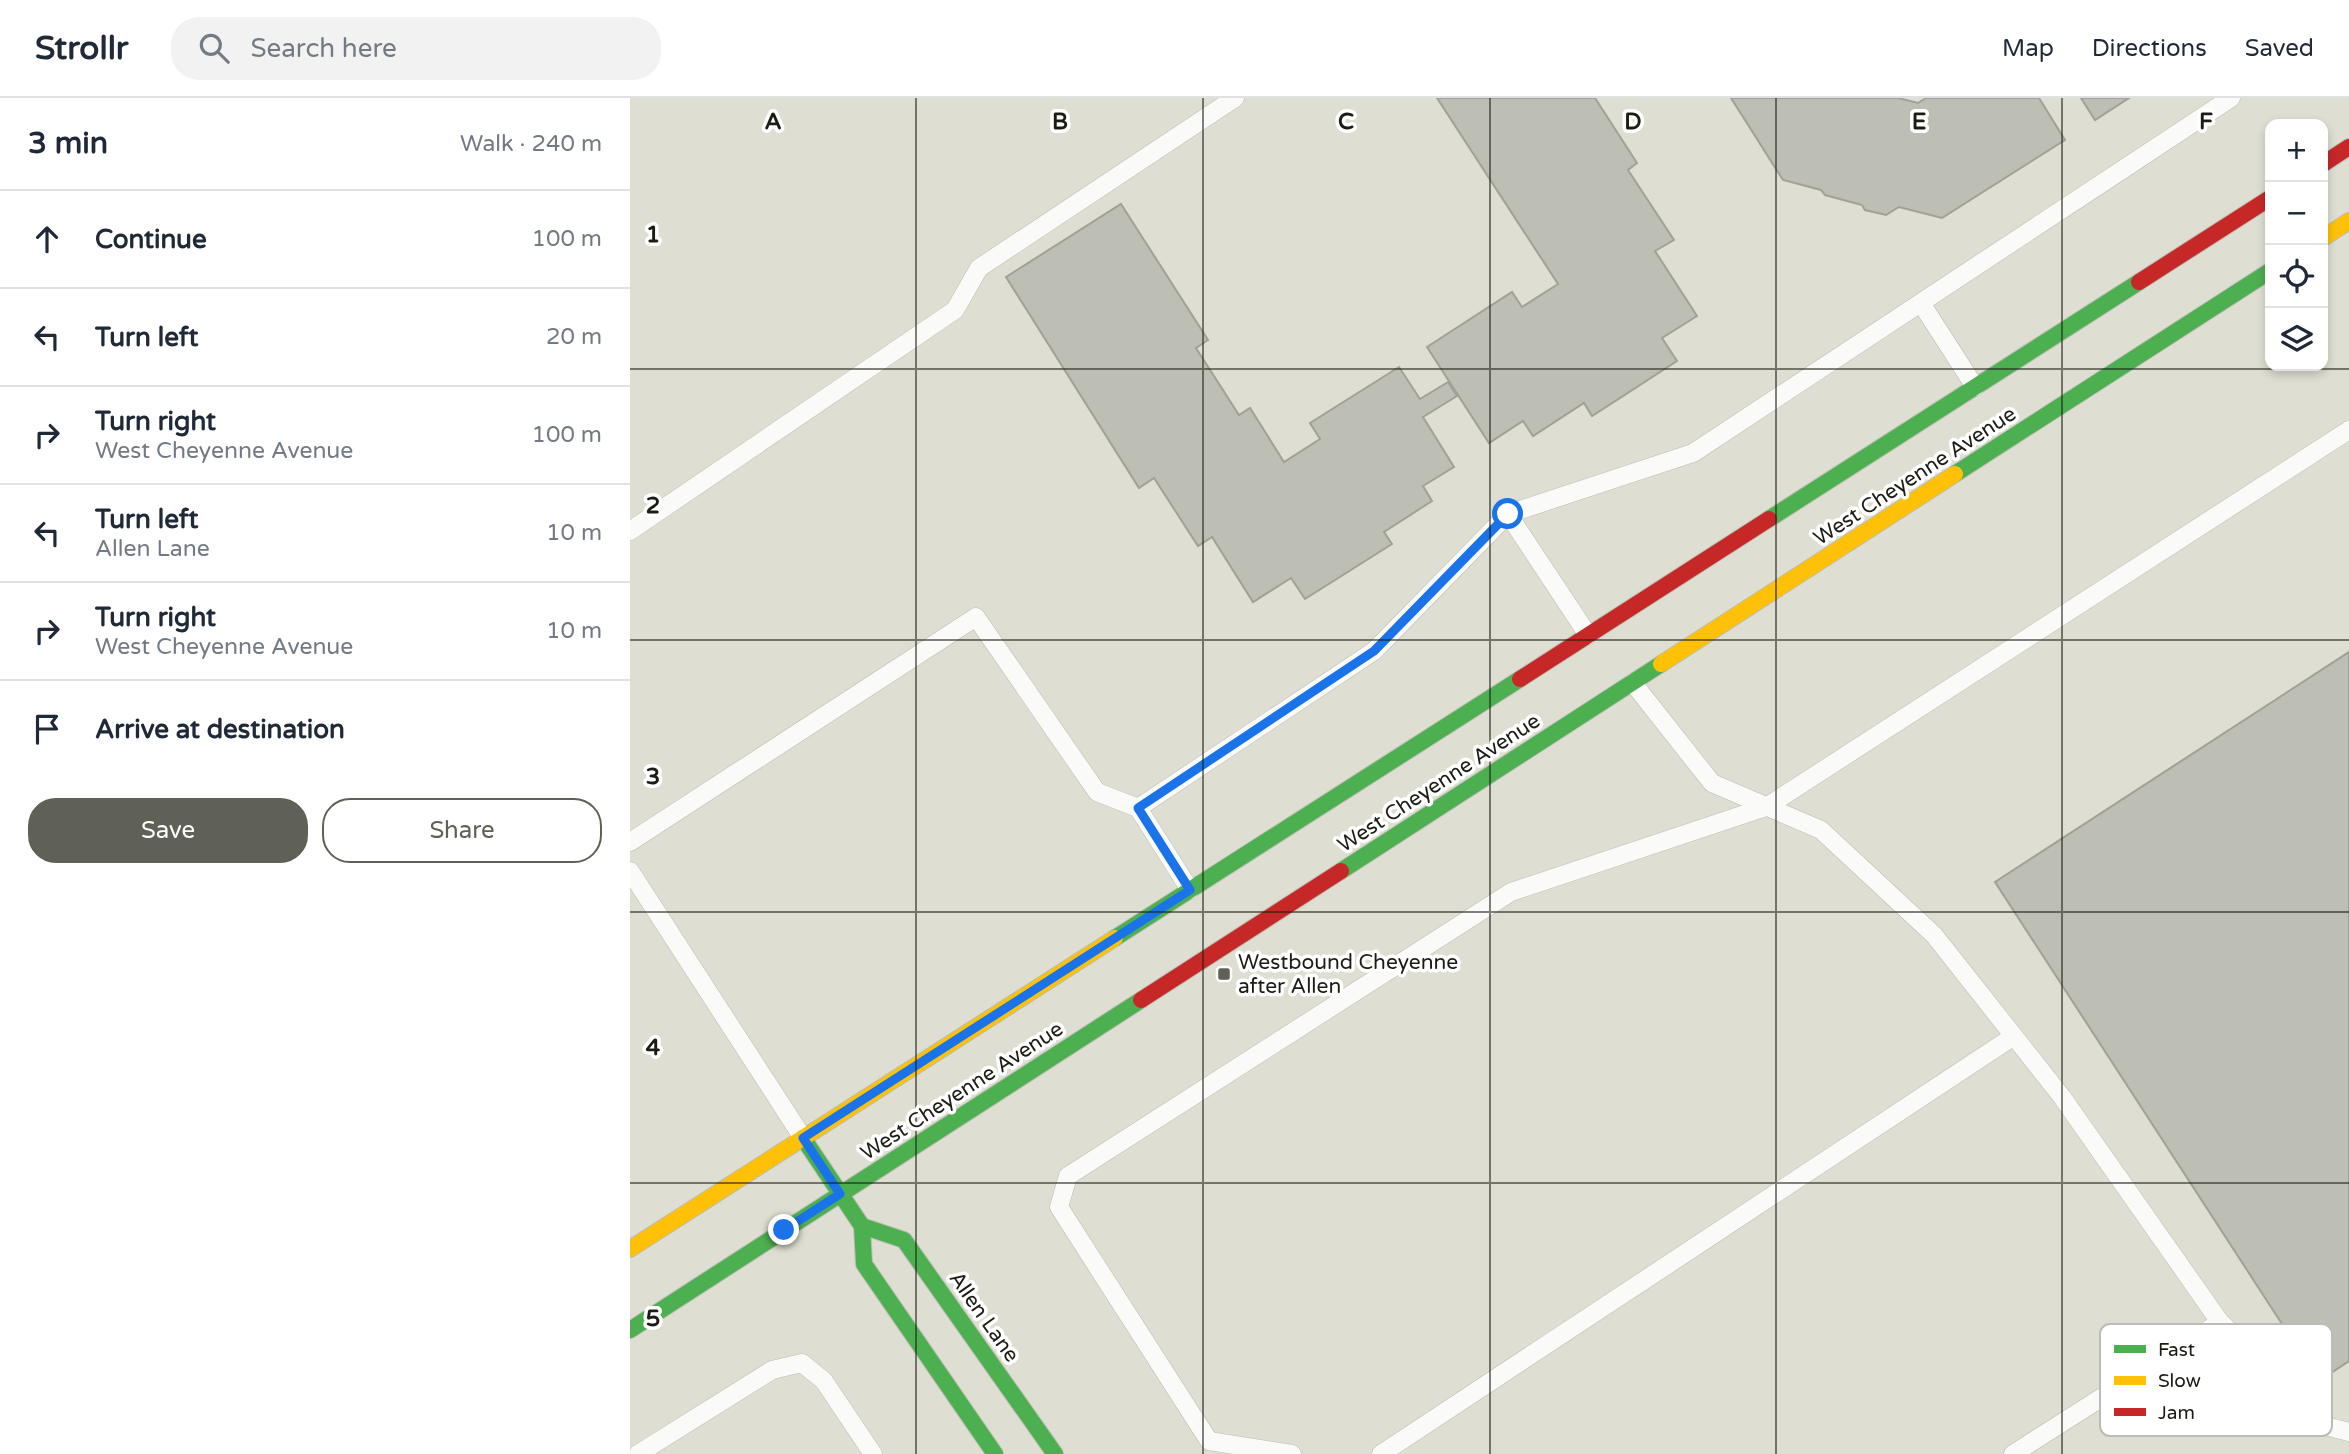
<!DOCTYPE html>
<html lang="en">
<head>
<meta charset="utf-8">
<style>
	:root { --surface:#fff; --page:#f2f2f3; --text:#1f2937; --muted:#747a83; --line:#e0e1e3; --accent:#5f6056 }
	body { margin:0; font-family:"Varela Round",sans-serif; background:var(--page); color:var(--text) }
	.controls { position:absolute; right:21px; top:21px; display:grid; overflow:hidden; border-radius:14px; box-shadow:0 4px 10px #0003 }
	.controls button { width:63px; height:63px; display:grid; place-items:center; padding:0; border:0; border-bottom:2px solid var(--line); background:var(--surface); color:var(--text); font:35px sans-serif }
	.stop { position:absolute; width:21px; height:21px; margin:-16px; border:5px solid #1a73e8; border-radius:50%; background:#fff }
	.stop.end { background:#1a73e8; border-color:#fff; box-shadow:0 2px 7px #0008 }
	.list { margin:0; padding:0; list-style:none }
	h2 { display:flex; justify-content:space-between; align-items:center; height:91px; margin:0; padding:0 28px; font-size:30px }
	h2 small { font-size:23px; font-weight:400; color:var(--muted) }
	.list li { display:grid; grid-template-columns:46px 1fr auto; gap:21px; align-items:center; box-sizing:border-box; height:98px; padding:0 28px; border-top:2px solid var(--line) }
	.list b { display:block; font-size:26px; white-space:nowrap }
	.list p { margin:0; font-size:23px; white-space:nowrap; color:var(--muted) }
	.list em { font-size:23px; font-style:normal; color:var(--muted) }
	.actions { display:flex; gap:14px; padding:21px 28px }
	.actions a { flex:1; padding:16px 0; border:2px solid var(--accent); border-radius:28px; text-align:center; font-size:24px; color:var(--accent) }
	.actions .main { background:var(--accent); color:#fff }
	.icon { flex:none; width:38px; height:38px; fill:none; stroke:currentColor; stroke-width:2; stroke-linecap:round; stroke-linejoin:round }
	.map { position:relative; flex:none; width:1719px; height:1356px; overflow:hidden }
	header { display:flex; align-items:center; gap:42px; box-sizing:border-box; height:98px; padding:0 35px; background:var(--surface); border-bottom:2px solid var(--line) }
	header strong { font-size:33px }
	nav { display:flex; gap:38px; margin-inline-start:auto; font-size:24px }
	.search { width:490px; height:63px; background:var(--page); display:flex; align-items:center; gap:18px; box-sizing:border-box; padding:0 24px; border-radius:28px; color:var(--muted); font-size:26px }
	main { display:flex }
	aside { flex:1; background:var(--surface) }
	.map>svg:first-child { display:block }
	.building { fill:#bdbeb4; stroke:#a0a197; stroke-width:2 }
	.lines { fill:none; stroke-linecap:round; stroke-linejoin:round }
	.lane-casing { stroke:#bcbdb3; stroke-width:19 }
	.fast-casing { stroke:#bcbdb3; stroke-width:18 }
	.slow-casing { stroke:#bcbdb3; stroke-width:18 }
	.jam-casing { stroke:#bcbdb3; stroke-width:18 }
	.lane { stroke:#fafaf8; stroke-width:18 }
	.fast { stroke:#4caf50; stroke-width:16 }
	.slow { stroke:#ffc107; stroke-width:16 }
	.jam { stroke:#c62828; stroke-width:16 }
	.route { stroke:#1a73e8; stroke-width:9 }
	.grid { fill:none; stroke:#1b1c13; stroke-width:2; stroke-opacity:0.55 }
	.poi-dot { fill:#5f6056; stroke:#fff; stroke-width:2.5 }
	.labels { text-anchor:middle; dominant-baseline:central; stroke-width:7; stroke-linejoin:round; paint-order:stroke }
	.street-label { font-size:21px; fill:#1b1c13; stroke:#fff }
	.poi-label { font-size:21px; fill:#1b1c13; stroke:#fff; text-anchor:start }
	.key { fill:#fff; stroke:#bbbbb8; stroke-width:2 }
	.key-label { font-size:19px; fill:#1b1c13 }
	.grid-label { font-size:23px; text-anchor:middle; font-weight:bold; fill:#1b1c13; stroke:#fff; stroke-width:7; stroke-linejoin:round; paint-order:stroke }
</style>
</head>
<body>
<header>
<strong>Strollr</strong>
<div class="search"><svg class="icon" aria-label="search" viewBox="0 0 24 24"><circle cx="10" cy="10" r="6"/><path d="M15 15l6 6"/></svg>Search here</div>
<nav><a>Map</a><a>Directions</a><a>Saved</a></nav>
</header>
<main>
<aside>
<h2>3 min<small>Walk · 240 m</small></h2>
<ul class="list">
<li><svg class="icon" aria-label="ahead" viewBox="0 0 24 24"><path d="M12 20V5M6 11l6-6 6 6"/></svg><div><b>Continue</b></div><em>100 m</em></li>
<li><svg class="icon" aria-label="left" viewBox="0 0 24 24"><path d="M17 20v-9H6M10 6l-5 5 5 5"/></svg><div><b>Turn left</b></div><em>20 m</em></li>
<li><svg class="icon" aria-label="right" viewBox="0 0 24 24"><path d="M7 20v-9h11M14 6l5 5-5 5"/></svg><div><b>Turn right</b><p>West Cheyenne Avenue</p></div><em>100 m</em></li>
<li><svg class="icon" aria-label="left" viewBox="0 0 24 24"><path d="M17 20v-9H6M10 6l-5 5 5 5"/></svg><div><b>Turn left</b><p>Allen Lane</p></div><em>10 m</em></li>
<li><svg class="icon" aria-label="right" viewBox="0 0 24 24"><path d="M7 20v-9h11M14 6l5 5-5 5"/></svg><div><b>Turn right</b><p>West Cheyenne Avenue</p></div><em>10 m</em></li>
<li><svg class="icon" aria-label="arrive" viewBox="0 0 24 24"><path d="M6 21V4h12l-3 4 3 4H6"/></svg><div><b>Arrive at destination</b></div></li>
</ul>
<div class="actions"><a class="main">Save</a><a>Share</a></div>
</aside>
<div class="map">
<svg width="1719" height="1356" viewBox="0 0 1719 1356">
	<rect width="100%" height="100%" fill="#dedfd2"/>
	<path class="building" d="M807,0H965L1007,65L998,72L1044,142L1025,153L1067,218L1032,240L1047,263L962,318L954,305L903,338L893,323L859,345L797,249L882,194L892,209L928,186Z
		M1101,0H1268L1288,5L1296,0H1409L1435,42L1312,120L1269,109L1256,117L1235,112L1232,107L1195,97L1191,92L1153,82Z
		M1451,0H1499L1465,22Z
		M491,106L578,242L566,250L609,317L620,310L654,364L690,341L680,325L769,269L790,301L818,284L827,298L793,319L824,369L793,388L802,403L754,434L762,446L675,501L661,480L623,504L582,439L568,448L524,380L509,390L376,179Z
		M1719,554V1263L1689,1283L1365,784Z"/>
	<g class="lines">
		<defs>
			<path id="lane" d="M1291,205L1345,289
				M878,416L958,537
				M0,433L325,212L349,170L605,0
				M1003,585L1082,685L1191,732L1304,837L1432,999L1590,1224L1696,1328L1719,1334
				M0,744L346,519L467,694L508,710
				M0,773L173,1040
				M560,792L508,710L744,553L878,416L1063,355L1601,0
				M8,1356L142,1272L172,1265L194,1283L243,1356
				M662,1356L579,1343L429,1109L438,1078L881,794L1136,709L1719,332
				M751,1356L1384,938
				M1383,1356L1590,1224"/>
			<path id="fast" d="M1325,376L1640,173
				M1139,421L1509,184
				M711,773L1031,566
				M485,840L890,581
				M173,1040L232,1128L234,1166L365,1356
				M232,1128L274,1142L425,1356
				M0,1232L511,902"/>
			<path id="slow" d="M1693,140L1719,123
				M1031,566L1325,376
				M0,1151L485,840"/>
			<path id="jam" d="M1693,66L1719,49
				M1509,184L1640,100
				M890,581L1139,421
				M511,902L711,773"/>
		</defs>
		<use href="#lane" class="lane-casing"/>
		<use href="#fast" class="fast-casing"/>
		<use href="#slow" class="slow-casing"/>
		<use href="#jam" class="jam-casing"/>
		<use href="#lane" class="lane"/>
		<use href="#fast" class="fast"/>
		<use href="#slow" class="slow"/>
		<use href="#jam" class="jam"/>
	</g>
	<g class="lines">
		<path class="route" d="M154,1132L210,1096L173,1040L560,792L508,710L744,553L878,416"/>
	</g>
	<path class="grid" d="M286,0V1356M573,0V1356M860,0V1356M1146,0V1356M1432,0V1356M0,271H1719M0,542H1719M0,814H1719M0,1085H1719"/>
	<rect class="poi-dot" x="587" y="869" width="14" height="14" rx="3.5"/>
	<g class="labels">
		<g class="street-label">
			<text transform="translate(1285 378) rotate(-33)">West Cheyenne Avenue</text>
			<text transform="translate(809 685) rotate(-33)">West Cheyenne Avenue</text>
			<text transform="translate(332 993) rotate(-33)">West Cheyenne Avenue</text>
			<text transform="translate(354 1219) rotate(55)">Allen Lane</text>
		</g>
		<g class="poi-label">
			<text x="608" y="864">Westbound Cheyenne<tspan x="608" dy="24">after Allen</tspan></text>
		</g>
	</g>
	<rect x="1470" y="1226" width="232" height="112" rx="10" class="key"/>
	<rect x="1484" y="1247" width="32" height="8" fill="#4caf50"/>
	<rect x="1484" y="1278" width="32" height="9" fill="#ffc107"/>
	<rect x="1484" y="1310" width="32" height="8" fill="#c62828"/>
	<g class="key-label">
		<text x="1528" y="1258">Fast</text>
		<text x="1528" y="1289">Slow</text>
		<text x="1528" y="1321">Jam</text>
	</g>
	<g class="grid-label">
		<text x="143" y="31">A</text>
		<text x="430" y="31">B</text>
		<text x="716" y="31">C</text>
		<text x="1003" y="31">D</text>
		<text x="1289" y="31">E</text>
		<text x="1576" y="31">F</text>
		<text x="23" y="144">1</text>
		<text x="23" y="415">2</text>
		<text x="23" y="686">3</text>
		<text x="23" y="957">4</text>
		<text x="23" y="1228">5</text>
	</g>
</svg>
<div class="controls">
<button>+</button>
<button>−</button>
<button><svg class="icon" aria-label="locate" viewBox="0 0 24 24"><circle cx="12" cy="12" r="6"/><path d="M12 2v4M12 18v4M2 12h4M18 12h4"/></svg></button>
<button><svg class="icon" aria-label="layers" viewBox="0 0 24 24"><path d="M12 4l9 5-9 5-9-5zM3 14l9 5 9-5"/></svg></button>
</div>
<div class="stop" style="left:878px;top:416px"></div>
<div class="stop end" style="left:154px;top:1132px"></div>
</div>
</main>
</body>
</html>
